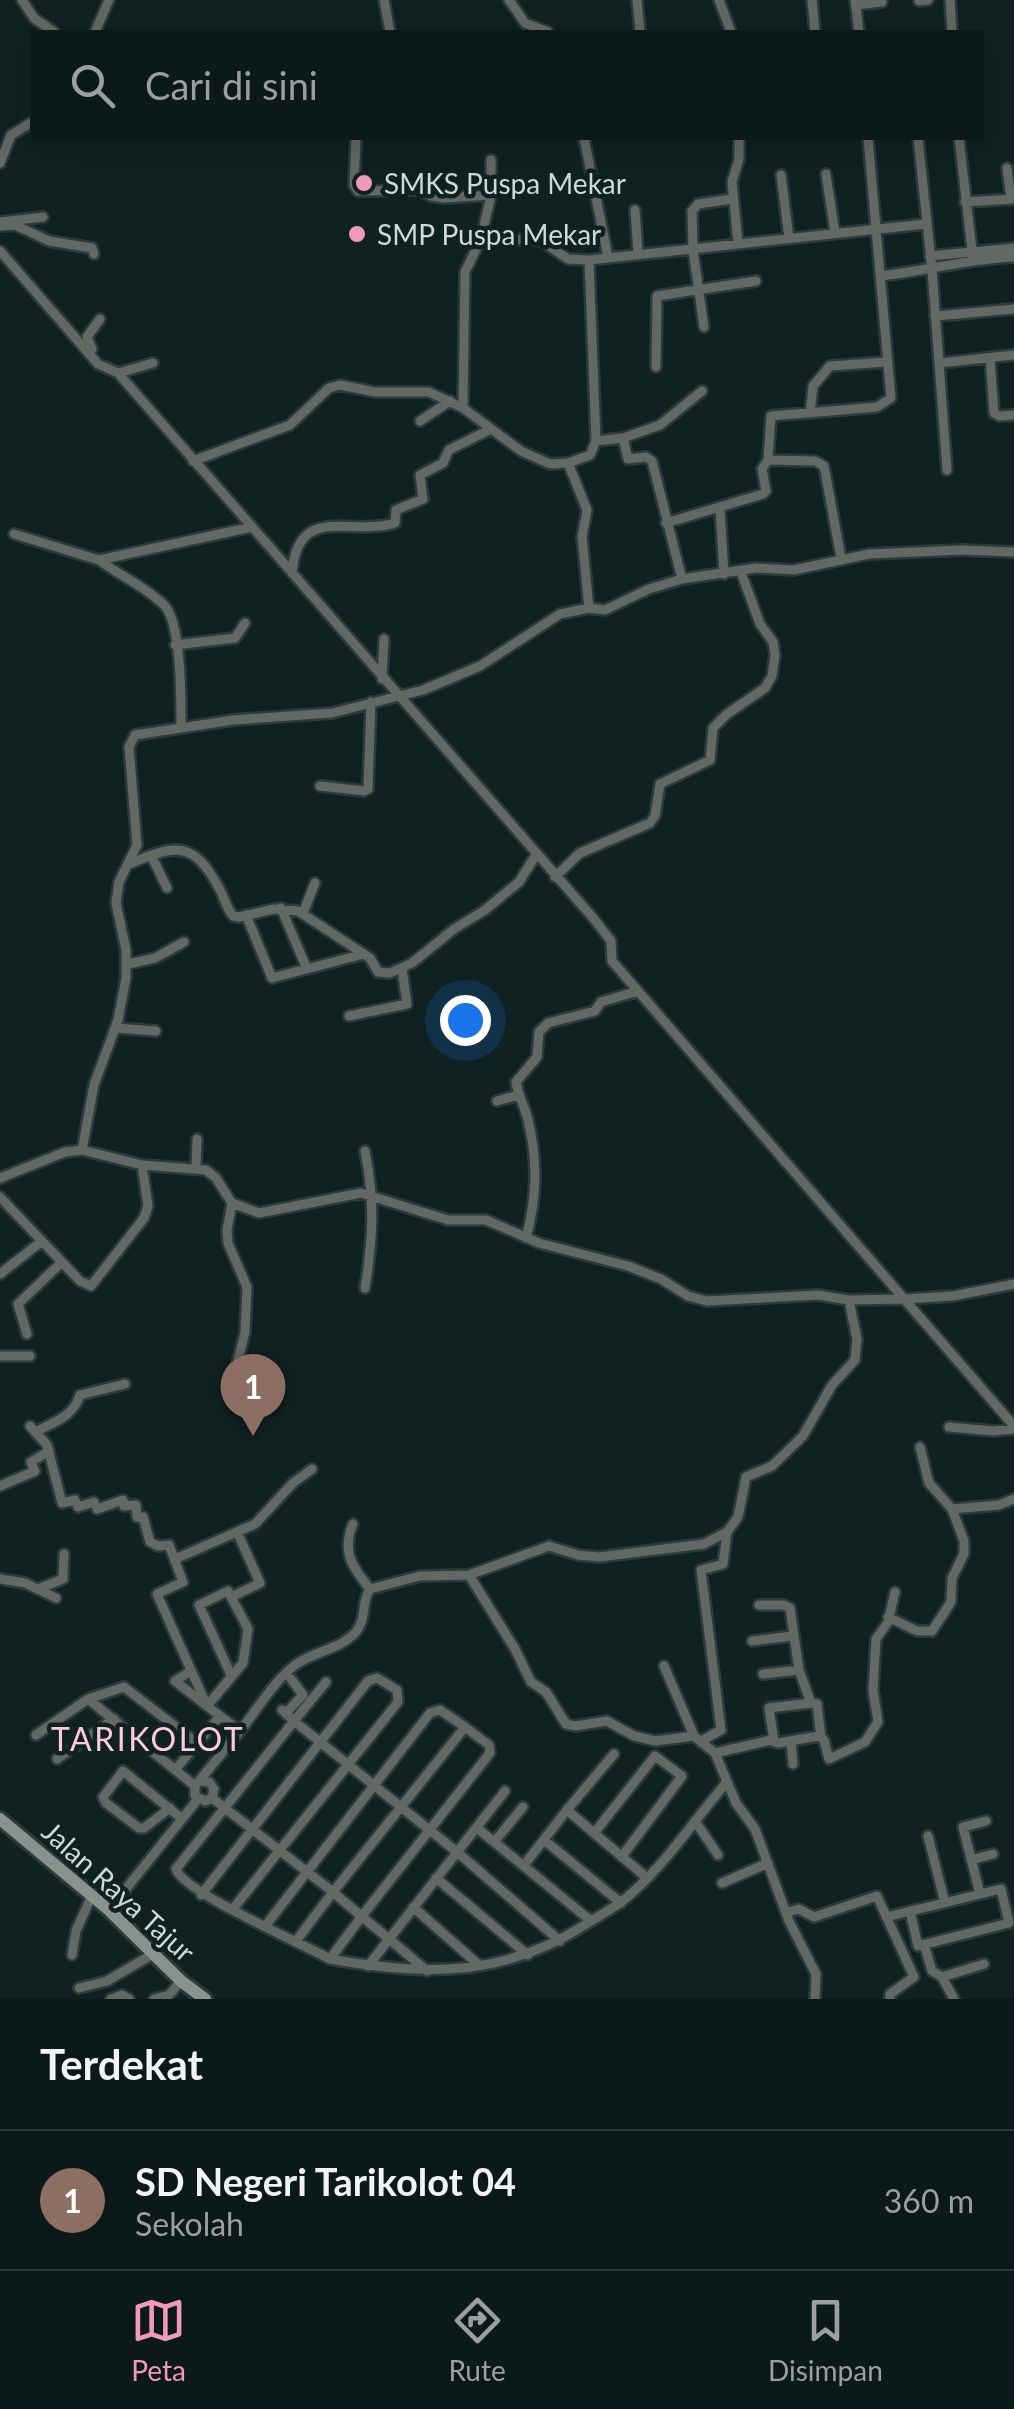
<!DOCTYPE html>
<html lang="id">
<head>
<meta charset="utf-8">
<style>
	:root { --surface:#0c1919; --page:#1a2626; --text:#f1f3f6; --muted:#9aa0a2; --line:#2c3838; --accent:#ef9ab8 }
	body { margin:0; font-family:Lato,sans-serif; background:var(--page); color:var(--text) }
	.you { position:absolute; left:465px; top:1020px; width:35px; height:35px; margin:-25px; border:8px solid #fff; border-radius:50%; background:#1a73e8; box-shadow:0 0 0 15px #1a73e833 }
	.badge { display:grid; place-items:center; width:65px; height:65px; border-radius:50%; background:var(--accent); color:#fff; font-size:32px; font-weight:700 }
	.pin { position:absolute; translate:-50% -82px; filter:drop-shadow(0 2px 5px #0008) }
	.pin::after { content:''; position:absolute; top:52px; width:35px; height:30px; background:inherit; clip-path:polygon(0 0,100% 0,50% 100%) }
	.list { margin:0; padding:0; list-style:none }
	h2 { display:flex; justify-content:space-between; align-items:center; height:130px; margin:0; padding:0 40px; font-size:42px }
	h2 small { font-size:32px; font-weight:400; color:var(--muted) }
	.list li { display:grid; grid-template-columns:65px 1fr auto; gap:30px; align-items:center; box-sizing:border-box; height:140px; padding:0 40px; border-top:2px solid var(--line) }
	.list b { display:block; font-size:38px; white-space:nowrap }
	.list p { margin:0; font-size:32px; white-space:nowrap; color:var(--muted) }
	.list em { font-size:32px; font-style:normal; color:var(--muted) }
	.icon { flex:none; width:55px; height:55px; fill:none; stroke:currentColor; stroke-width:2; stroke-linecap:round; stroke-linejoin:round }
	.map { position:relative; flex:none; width:1014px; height:1999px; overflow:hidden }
	.search { position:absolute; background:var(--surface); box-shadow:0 10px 40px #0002; left:30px; right:30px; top:30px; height:110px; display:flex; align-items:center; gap:25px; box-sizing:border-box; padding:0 35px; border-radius:0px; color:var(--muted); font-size:38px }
	.sheet { height:270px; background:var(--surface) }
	nav { display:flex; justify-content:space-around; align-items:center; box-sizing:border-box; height:140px; border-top:2px solid var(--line); background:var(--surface); font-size:28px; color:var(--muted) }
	nav a { display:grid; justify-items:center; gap:5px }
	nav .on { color:var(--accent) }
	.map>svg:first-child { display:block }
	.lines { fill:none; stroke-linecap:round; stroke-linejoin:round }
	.minor-casing { stroke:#2b3b3b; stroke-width:14 }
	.secondary-casing { stroke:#2b3b3b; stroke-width:18 }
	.minor { stroke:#626864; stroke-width:9 }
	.secondary { stroke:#89938d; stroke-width:12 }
	.poi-dot { fill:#ef9ab8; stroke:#102121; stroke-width:4 }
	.labels { text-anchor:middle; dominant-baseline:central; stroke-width:9; stroke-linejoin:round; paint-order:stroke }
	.poi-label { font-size:28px; fill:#ced9d8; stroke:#102121; text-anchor:start }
	.street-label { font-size:28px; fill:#ced9d8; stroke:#102121 }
	.quarter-label { font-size:32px; letter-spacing:2.5px; fill:#fccadb; stroke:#102121 }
</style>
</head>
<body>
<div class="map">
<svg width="1014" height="1999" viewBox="0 0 1014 1999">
	<rect width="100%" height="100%" fill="#102121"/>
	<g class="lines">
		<defs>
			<path id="minor" d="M22,0L34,18L54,32
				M384,0L390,32
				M509,0L525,23L548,32
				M637,0L640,32
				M719,0L731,32
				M812,0L815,32
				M855,0L859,32
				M950,0L952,32
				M919,1L928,0
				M856,5L882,2
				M95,32L109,0
				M356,138L354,185L358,191L420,190L431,196L444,198L491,195
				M584,138L608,257
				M918,138L932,270L947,470
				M959,138L973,259
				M0,163L11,135L32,122
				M1007,168L1011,199
				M826,174L835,233
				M781,175L789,238
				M965,202L1014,199
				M635,210L638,254
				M0,222L43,217
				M0,226L15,225L49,241L92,248L94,254
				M481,239L540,240L568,259L589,260
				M738,243L732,182L739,159V138
				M0,251L98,364L118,373L594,919L611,941L612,961L1014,1426
				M930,256L1014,248
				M880,276C925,271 968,259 1014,257
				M935,316L1014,309
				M704,327L693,250L692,211L698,204L732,199
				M92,349L87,337L100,319
				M990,358L994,413L999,416L1014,415
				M940,363L1014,355
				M656,367L657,296L756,281
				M118,373L153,363
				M463,408L465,272L481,239L491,195V160
				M810,413L813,386L830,366L886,362
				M420,421L450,401
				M623,438L660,425L702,391
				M596,441L623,438L628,459L646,457L652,461L682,579
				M768,460L815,461L824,466L841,558
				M193,461L290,425L329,388L340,385L375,392H429L463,408L521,451L550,464L568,463
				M720,509L724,574
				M666,523L763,494L766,491L762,469L768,460L771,416L877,407L891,398L868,138
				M14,534L99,560L252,527
				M99,560C119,575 146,587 164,605C182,623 181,701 181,728
				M292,573C298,502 350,537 395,523L396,510L423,499L420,475L443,463L449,450L489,430
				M589,608L582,537L587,510L568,463L590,455L596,441L589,260L925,224
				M175,645L235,638L245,623
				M382,679L384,639
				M320,786L364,791L368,789L371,702
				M151,855L167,888
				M129,864C174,845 193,839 219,888C224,897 226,907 233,916L239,917L274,909L298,911L370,958L378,972L390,973L412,963L454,929L485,910L519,882L536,855
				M555,877L580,853L650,823L655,816L660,784L710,760L713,728L727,714L765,688L772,676L775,655L773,642L760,624L741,572
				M281,908L307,969
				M303,913L315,883
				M246,915L272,978L364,954
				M128,964L155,958L184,942
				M349,1016L407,1004L402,969
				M116,1028L156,1031
				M497,1101L518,1095
				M82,1150L94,1085L118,1020L126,978V950L116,903L119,882L137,845L129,747L135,735L233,720L332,713L423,690L480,666L560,614L589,608L605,610L649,589L682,579L756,568L794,570L869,554L962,550L1014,552
				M196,1168L197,1139
				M0,1178L65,1152L82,1150L142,1165L206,1170L216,1178L232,1203L259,1213L361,1193L448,1220H486L539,1243L628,1266L661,1279L688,1296L707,1301L818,1295L849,1300L904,1299L953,1296L1014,1284
				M0,1197L80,1281L91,1286L144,1218L148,1206L142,1165
				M232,1203L227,1230L228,1243L247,1287L245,1332L235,1372
				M526,1238C537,1197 538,1161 528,1120C525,1107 518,1096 516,1082L537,1057L539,1032L548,1023L595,1011L601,1002L638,991
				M0,1274L42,1241
				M365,1288C373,1238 375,1201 365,1151
				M27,1334L18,1304L62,1262
				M0,1356H30
				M30,1426L47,1445L62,1503L75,1500L78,1507L94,1502L97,1509L123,1500L124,1506L136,1505L137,1517H143L150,1542L158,1546L169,1545L183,1582L157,1594L207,1706L240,1731L195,1786V1796L205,1801L212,1798L214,1789L209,1782L202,1781
				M949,1427L993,1431L1014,1429
				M35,1432C54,1422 73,1417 80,1395L125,1384
				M0,1486L35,1471L31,1462L49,1451
				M952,1509L999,1505L1014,1499
				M353,1524C341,1552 353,1568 370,1589
				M175,1559L255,1524L293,1483L312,1469
				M469,1575L515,1649L531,1682L546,1692L566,1724L575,1726L607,1721L634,1736L655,1741L694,1736L715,1753L736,1803L755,1829L789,1921L816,1974L815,1999
				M0,1579L25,1583L56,1598
				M38,1589L63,1579L64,1554
				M231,1597L260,1583L238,1534
				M759,1605H784L790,1608L799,1670L811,1703L769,1708L774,1741
				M888,1617L917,1631H932L951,1602L952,1578L964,1554V1541L952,1509L929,1483L920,1447
				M752,1641L792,1636
				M664,1666L694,1736
				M191,1671L175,1681L207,1706L243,1663L248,1629L228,1591L199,1605L231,1675
				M763,1674L799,1670
				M88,1699L195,1786
				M811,1703L817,1704L821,1738
				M282,1710L294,1721L326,1682
				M286,1713L303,1695L291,1679
				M240,1731C257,1710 273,1682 295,1665C314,1651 339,1650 356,1632C367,1618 361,1602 370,1589L420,1576L469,1575L549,1546L578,1555L599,1557L704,1544L727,1532L738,1517L746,1477L772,1466L803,1436L832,1385L855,1360L857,1339L849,1300
				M36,1735L88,1699L124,1687L197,1743
				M703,1740L721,1730L701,1570L723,1564L727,1532
				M791,1741L793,1764
				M715,1753L771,1740L778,1743L819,1736L824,1740L829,1759L865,1742L878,1722L873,1690L876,1639L888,1622L895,1592
				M57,1759L114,1719
				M176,1769L220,1716
				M212,1798L333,1892L296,1941
				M170,1808L144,1828H139L106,1803L103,1797L123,1771L181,1818
				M567,1810L614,1754
				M695,1821L718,1855
				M477,1828L591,1921
				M595,1832L655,1756L682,1776L623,1855
				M928,1836L945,1903
				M544,1840L621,1903
				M495,1841L523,1807
				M971,1860L993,1854
				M525,1864L567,1810L647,1878
				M436,1878L528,1955
				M722,1883L768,1863
				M980,1894L963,1827L986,1821
				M201,1895L368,1681L377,1678L397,1690L398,1702L232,1910
				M413,1907L479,1965
				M109,1910L198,1799
				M788,1912L799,1909L814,1917L877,1896L914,1977L890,1994V1999
				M886,1917L1001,1889L1009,1923L918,1946L910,1911
				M266,1925L430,1713L440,1710L465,1727
				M924,1944L932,1971L942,1977L984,1964
				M72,1955L76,1931L92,1895
				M330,1959C301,1943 183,1892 176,1869L294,1721L457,1852L560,1941
				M368,1966L505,1791
				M427,1971C396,1944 364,1919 333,1892L465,1727L489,1745L490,1753L362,1916L330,1959C425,1976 503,1978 588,1923C603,1913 619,1906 632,1893C668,1861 695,1819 727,1782
				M942,1977L954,1999
				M79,1988L107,1981L153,1954
				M111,1999L122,1995L129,1999
				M154,1999L169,1995L181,1981"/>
			<path id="secondary" d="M0,1819L109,1910L181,1981L205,1999"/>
		</defs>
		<use href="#minor" class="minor-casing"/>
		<use href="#secondary" class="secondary-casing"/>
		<use href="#minor" class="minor"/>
		<use href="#secondary" class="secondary"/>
	</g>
	<g class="poi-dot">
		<circle cx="364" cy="183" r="10"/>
		<circle cx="357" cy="234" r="10"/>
	</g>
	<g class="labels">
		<g class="poi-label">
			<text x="384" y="183">SMKS Puspa Mekar</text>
			<text x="377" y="234">SMP Puspa Mekar</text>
		</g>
		<g class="street-label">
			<text transform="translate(119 1891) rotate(42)">Jalan Raya Tajur</text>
		</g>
		<g class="quarter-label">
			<text x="148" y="1738">TARIKOLOT</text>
		</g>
	</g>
</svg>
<div class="you"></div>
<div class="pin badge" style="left:253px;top:1436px;background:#8d6e63">1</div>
<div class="search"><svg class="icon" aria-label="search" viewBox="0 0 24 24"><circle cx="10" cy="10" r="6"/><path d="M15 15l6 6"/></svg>Cari di sini</div>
</div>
<section class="sheet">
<h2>Terdekat<small></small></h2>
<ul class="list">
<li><span class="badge" style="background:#8d6e63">1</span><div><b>SD Negeri Tarikolot 04</b><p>Sekolah</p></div><em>360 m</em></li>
</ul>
</section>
<nav>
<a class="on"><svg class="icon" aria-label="map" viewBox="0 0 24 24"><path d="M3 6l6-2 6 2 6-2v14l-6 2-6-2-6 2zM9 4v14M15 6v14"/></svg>Peta</a>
<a><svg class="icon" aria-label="directions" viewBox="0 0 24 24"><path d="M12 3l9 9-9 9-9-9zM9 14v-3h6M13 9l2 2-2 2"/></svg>Rute</a>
<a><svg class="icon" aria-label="saved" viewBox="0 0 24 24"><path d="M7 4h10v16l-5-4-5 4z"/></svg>Disimpan</a>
</nav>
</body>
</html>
